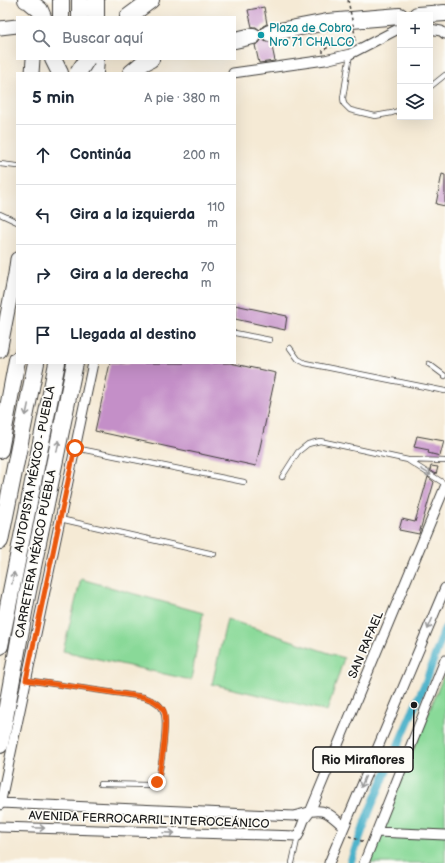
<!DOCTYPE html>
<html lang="es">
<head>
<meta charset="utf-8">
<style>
	:root { --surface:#fff; --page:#f6f6f7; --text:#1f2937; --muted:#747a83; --line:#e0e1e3 }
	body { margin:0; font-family:"Balsamiq Sans",sans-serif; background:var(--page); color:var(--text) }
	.controls { position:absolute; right:12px; top:12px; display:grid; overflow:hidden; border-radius:0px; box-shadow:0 4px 16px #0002 }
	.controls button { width:36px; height:36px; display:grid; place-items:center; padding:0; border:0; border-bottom:1px solid var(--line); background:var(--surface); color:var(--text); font:20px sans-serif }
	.stop { position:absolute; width:12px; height:12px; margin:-9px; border:3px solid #ea580c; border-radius:50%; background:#fff }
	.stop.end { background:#ea580c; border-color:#fff; box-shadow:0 1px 4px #0008 }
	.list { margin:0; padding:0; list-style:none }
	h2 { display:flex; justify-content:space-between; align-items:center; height:52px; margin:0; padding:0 16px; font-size:17px }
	h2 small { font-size:13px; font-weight:400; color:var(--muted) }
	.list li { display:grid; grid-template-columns:26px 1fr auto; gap:12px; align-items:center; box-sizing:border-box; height:60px; padding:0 16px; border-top:1px solid var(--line) }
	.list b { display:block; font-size:15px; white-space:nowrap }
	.list em { font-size:13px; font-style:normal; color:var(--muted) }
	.icon { flex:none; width:22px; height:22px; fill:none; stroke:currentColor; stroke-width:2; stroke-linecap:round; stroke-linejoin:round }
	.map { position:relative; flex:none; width:445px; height:863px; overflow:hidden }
	.search { position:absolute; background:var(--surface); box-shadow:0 4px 16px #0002; left:16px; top:16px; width:220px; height:44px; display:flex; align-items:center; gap:10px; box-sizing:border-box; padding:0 14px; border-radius:0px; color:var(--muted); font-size:15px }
	.panel { position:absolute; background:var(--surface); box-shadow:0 4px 16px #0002; left:16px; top:72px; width:220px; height:292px; border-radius:0px }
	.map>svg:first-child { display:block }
	.green { fill:#89d998; stroke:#527a5a }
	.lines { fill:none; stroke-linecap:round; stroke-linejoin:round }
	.canal { stroke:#4ab1c9; stroke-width:8 }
	.building { fill:#c48fc8 }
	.street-tunnel { stroke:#d4cbb9; stroke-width:9; stroke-dasharray:9 4.5; stroke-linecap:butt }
	.lane-casing { stroke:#3d3b38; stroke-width:6 }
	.street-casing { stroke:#3d3b38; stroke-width:11 }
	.secondary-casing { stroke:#3d3b38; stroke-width:15 }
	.highway-casing { stroke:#3d3b38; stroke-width:18 }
	.path { stroke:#3d3b38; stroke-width:1.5; stroke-dasharray:3 3; stroke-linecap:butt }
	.lane { stroke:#fff; stroke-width:4.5 }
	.street { stroke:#fff; stroke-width:9 }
	.secondary { stroke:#fff; stroke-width:13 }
	.highway { stroke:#fff; stroke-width:16 }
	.highway-bridge-casing { stroke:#3d3b38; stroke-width:18; stroke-linecap:butt }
	.path-bridge { stroke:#3d3b38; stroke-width:1.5; stroke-dasharray:3 3; stroke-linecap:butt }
	.highway-bridge { stroke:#fff; stroke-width:16 }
	.oneway { stroke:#999 }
	.route { stroke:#ea580c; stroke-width:5 }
	.culture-dot { fill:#0f9aa8; stroke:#fdfcf7; stroke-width:1.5 }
	.labels { text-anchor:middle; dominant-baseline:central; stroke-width:3.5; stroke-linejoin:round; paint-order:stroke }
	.culture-label { font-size:12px; fill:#0d838f; stroke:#fdfcf7; text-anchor:start }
	.street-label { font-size:12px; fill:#1c1c1c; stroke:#fdfcf7 }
	.leader { fill:none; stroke:#1c1c1c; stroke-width:1.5 }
	.callout-dot { fill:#1c1c1c; stroke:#fdfcf7; stroke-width:1.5 }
	.callout { fill:#fdfcf7; stroke:#1c1c1c; stroke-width:1.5 }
	.callout-label { font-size:13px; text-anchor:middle; font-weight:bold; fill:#1c1c1c }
</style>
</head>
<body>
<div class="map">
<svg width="445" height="863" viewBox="0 0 445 863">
	<rect width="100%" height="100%" fill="#fdfcf7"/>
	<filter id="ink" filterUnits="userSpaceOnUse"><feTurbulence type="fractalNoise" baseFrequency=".025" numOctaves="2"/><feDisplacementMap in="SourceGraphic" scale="8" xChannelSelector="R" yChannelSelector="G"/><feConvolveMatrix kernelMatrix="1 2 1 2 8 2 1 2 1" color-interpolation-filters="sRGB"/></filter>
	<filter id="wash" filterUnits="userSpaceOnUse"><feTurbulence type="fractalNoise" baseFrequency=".012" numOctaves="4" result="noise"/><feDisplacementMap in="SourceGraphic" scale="16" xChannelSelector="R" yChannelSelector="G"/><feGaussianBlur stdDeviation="0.9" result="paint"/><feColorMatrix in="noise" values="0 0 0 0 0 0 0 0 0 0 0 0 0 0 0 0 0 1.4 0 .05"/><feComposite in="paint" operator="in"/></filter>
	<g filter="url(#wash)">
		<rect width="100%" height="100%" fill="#f5ead5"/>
		<path class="green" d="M81,579L203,613L191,680L63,651Z
			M227,619L344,658L327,711L212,684Z
			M445,672V863H368Z"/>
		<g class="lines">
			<path class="canal" d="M350,863L371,807L426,681L445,628"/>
		</g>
		<g id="blocks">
			<path class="building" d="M264,7L267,24L263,26L260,30L256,27H252L248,10Z
				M262,39L266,42H271L275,61L259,63L255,45L259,43Z
				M442,174L445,175V206L436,204Z
				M235,305L287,316L285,330L235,319Z
				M110,363H230L276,373L256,466L95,431Z
				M417,436L444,441L440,456L428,453L429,450L414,447Z
				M431,466L438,467L436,474L430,470Z
				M428,477L434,482L419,534L399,530L402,519L415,522Z"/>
		</g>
	</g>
	<g filter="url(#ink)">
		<use href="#blocks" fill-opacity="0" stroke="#3d3b38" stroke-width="1"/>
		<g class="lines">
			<path class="street-tunnel" d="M0,350L17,353
				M64,363L92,369"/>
			<defs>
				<path id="lane" d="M350,54L343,98L344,104L350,110L375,116L392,113L400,110
					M430,87L445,75
					M0,164L17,166
					M0,214L17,222
					M235,333L270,340
					M290,348L298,359L305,363L445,391
					M429,364L445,376
					M75,448L244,482
					M409,461L445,484
					M282,477L298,452L308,444L320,441L408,460L445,461
					M60,519L214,554
					M26,680L144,697C152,700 160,703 163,711C168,722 161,769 157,782L150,785L100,784
					M292,863L298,836"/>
				<path id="street" d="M430,29L441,31L445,34
					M233,73L325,60L350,54L400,28
					M0,803L294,816C322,808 323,807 344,827
					M0,805L93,363
					M0,827L298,836L304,820L310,812L445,487
					M377,832L445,835
					M329,863L445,588
					M364,863L445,660"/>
				<path id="secondary" d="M0,28L17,26
					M32,73L33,59
					M0,351L15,274L17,259"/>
				<path id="highway" d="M26,0H28L40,10L43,17
					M417,15L445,13
					M61,17V0
					M80,17V0
					M96,17V0
					M128,17L151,0
					M269,33L327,22L400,16
					M235,40L253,36
					M53,59L60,73
					M95,73L96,59
					M131,73L143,63L151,59
					M0,450L17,360
					M0,541L36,363
					M0,646L57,363
					M0,745L27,596L75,363"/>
			</defs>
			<use href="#lane" class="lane-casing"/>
			<use href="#street" class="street-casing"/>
			<use href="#secondary" class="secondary-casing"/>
			<use href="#highway" class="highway-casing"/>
			<path class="path" d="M323,53V49L356,40
				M349,836L364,842"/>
			<use href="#lane" class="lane"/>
			<use href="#street" class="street"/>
			<use href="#secondary" class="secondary"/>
			<use href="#highway" class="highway"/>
			<defs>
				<path id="highway-bridge" d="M78,73L87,59"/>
			</defs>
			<use href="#highway-bridge" class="highway-bridge-casing"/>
			<path class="path-bridge" d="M348,0L356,40"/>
			<use href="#highway-bridge" class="highway-bridge"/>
		</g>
		<defs><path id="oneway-shaft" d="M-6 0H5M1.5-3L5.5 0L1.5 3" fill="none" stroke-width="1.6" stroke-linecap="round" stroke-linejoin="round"/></defs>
		<g class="oneway">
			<use href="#oneway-shaft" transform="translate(27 410) rotate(102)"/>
			<use href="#oneway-shaft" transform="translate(58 446) rotate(-78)"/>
			<use href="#oneway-shaft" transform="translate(426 472) rotate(32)"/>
			<use href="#oneway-shaft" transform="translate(13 578) rotate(-79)"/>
			<use href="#oneway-shaft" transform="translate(430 624) rotate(113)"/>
			<use href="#oneway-shaft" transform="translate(363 782) rotate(113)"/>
			<use href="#oneway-shaft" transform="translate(39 828) rotate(2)"/>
			<use href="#oneway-shaft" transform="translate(169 833) rotate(2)"/>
		</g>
	</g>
	<g class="lines" filter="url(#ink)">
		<path class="route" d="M75,448L26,680L144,697C152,700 160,703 164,711C168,722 161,769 157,782"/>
	</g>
	<circle class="culture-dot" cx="261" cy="35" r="4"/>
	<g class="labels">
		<g class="culture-label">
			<text x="269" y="28">Plaza de Cobro<tspan x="269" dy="14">Nro 71 CHALCO</tspan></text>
		</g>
		<g class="street-label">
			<text transform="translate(35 469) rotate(-79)">AUTOPISTA MÉXICO - PUEBLA</text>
			<text transform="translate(36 554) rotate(-79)">CARRETERA MÉXICO PUEBLA</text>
			<text transform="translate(366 645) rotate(-67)">SAN RAFAEL</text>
			<text transform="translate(149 820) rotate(2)">AVENIDA FERROCARRIL INTEROCEÁNICO</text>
		</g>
	</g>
	<path class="leader" d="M414 705L413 759"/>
	<circle class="callout-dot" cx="414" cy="705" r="4"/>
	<rect class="callout" x="313" y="747" width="100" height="25" rx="4"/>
	<g class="callout-label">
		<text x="363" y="764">Rio Miraflores</text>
	</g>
</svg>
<div class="controls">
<button>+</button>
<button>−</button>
<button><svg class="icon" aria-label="layers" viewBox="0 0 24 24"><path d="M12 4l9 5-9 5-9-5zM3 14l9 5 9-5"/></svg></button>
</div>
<div class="stop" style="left:75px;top:448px"></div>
<div class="stop end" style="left:157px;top:782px"></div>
<div class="search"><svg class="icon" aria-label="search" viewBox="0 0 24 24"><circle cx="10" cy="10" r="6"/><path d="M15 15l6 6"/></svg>Buscar aquí</div>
<section class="panel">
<h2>5 min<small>A pie · 380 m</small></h2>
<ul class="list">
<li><svg class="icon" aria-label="ahead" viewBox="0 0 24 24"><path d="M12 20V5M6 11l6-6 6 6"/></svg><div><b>Continúa</b></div><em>200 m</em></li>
<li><svg class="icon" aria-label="left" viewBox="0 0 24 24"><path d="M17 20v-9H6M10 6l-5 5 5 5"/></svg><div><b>Gira a la izquierda</b></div><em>110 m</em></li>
<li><svg class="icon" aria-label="right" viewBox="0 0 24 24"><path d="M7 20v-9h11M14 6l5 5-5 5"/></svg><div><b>Gira a la derecha</b></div><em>70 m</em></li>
<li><svg class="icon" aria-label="arrive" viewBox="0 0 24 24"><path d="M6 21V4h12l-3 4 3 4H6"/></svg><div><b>Llegada al destino</b></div></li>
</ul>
</section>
</div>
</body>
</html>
